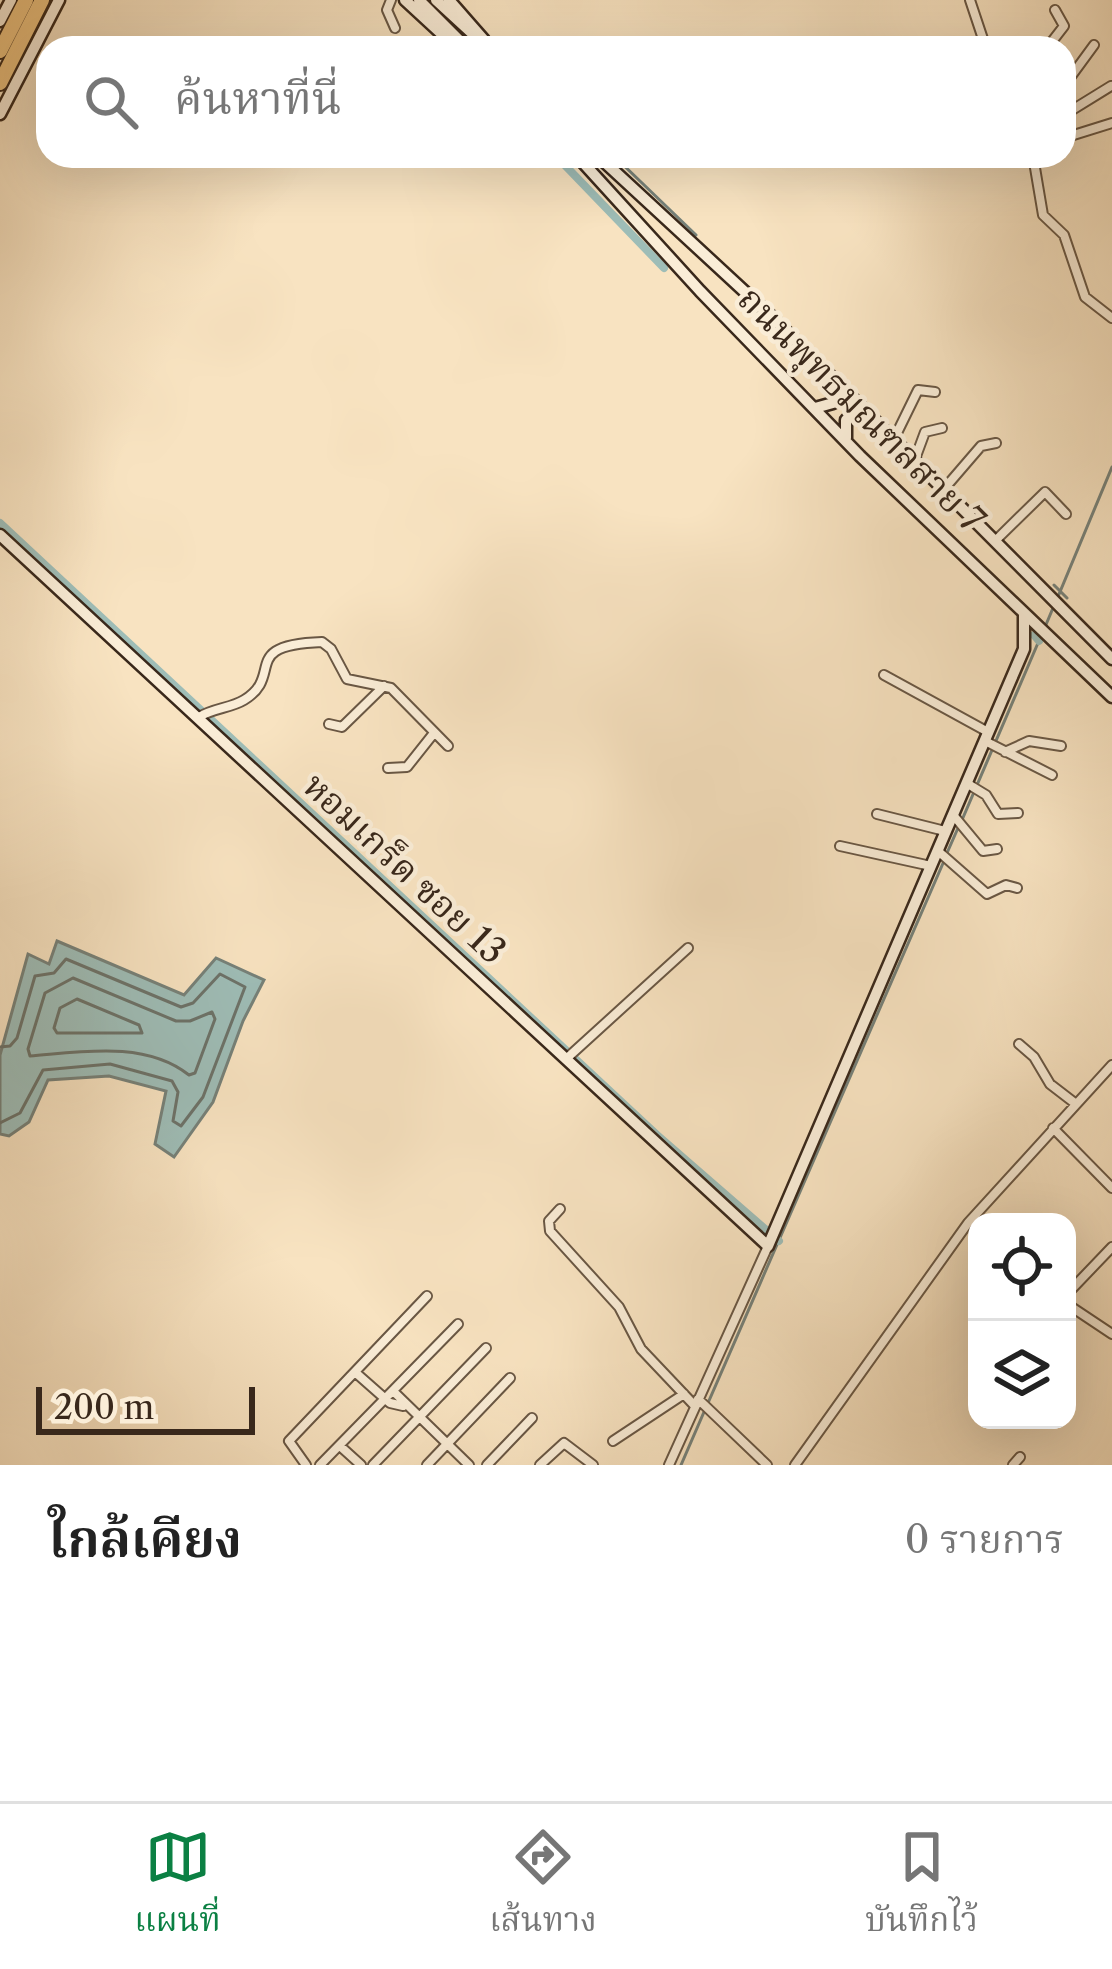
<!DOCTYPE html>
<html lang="th">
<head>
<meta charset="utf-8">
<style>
	:root { --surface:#fff; --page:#f2f2f2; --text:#222; --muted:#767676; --line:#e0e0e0; --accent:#0b8043 }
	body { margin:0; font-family:"Libre Caslon Text","Noto Serif Thai",serif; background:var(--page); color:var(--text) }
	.controls { position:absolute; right:36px; bottom:36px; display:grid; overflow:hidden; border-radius:24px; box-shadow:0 12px 48px #0002 }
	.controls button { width:108px; height:108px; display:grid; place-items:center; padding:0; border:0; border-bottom:3px solid var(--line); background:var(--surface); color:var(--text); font:60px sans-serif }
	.scale { position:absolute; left:36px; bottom:30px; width:219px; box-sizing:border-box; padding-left:12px; border:6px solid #39281b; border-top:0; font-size:33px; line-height:42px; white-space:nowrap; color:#39281b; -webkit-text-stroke:9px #faedd7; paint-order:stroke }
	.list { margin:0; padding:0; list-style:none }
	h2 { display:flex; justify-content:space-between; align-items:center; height:156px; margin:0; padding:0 48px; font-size:51px }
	h2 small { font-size:39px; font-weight:400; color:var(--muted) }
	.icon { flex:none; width:66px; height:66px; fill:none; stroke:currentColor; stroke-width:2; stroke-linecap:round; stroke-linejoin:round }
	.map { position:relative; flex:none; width:1112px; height:1465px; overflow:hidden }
	.search { position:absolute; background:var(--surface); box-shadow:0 12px 48px #0002; left:36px; right:36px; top:36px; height:132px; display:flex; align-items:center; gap:30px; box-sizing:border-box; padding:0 42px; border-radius:36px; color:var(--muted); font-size:45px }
	.sheet { height:336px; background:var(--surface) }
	nav { display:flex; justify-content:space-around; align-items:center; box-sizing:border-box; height:168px; border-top:3px solid var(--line); background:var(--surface); font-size:33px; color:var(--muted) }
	nav a { display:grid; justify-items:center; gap:6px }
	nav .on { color:var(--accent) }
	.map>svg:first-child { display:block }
	.water { fill:#9ebdb7; stroke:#768179; stroke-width:3 }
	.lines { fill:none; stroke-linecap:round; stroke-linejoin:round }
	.shore { stroke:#6c7269; stroke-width:3 }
	.stream { stroke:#768179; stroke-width:3 }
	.canal { stroke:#9ebdb7; stroke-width:8 }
	.street-casing { stroke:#695744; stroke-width:12 }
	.secondary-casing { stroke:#39281b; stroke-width:15 }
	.highway-casing { stroke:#39281b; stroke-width:18 }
	.street { stroke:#faedd7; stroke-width:8 }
	.secondary { stroke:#faedd7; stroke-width:10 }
	.highway { stroke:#ecc280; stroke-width:14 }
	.labels { text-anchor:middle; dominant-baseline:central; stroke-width:9; stroke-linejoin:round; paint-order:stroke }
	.street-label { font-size:36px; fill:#39281b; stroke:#faedd7 }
</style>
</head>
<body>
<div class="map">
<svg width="1112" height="1465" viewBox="0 0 1112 1465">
	<rect width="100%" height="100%" fill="#f8e3c1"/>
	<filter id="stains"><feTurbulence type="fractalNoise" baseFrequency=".00167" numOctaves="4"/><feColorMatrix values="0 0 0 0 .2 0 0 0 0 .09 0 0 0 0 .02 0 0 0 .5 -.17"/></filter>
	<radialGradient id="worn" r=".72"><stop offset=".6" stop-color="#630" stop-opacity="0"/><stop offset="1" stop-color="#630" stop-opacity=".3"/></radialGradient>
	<path class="water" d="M57,941L184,995L216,958L264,980L243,1021L213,1102L174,1157L155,1144L166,1091L109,1076L48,1080L29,1122L9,1136L0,1134V1055L28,954L49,964Z"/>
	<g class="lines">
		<path class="shore" d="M73,978L176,1021H190L212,1012L215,1019L195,1073L189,1075C145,1040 80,1052 30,1056L28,1049L45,993Z
			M77,999L139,1025L142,1033H57L54,1028L60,1008Z
			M0,1047L10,1046L17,1038L35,976L54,973L66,959L181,1007L193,1003L220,974L245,987L203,1097L181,1126L173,1121L178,1092L172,1081L110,1064L43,1070L20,1113L0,1123"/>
		<path class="stream" d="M614,156L696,235
			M1054,585L1067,598
			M1057,599L1112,467
			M1045,627L1053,608
			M962,820L1041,636
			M947,853L958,828
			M708,1403L944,861
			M681,1465L704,1412"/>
		<path class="canal" d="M556,156L664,268
			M0,523L657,1135L779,1241
			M1034,635L1039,641"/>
		<defs>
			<path id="street" d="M391,0L387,10L395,28
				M970,0L986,48
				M1047,48L1064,26L1055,10
				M1064,86L1094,45
				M1064,115L1111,86
				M1064,138L1112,123
				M1033,156L1043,215L1064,235L1085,297L1112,318
				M894,439L918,390L935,392
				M915,459L925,432L942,428
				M944,489L981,446L996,443
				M995,541L1045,492L1066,514
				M884,675L988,732
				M199,717C214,708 231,708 244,700C285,675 238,645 322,642L331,649L347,679L391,688L448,746
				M329,724L342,727L384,686
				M985,741L1052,775
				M1005,752L1029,741L1061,746
				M388,768L407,767L434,733
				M968,784L986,795L998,814L1018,813
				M877,814L945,831
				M954,816L983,851L997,849
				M840,846L931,866
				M938,851L987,894L1006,885L1017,888
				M1019,1044L1034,1057L1050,1084L1076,1104
				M566,1059L688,948
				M1053,1128L1112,1188
				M560,1209L549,1221L550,1231L619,1307L641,1349L695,1406
				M1067,1294L1112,1247
				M1067,1304L1112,1334
				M356,1373L390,1403L403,1406
				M393,1391L469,1465
				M698,1399L767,1465
				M613,1441L684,1394
				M340,1446L361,1465
				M306,1465L289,1441L427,1296
				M320,1465L458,1324
				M373,1465L486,1348
				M427,1465L510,1378
				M487,1465L532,1418
				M540,1465L564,1443L593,1465
				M669,1465L768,1246
				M795,1465L968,1223L1112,1065
				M1013,1465L1020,1457"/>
			<path id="secondary" d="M405,0L457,48
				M419,0L467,48
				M436,0L487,47
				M449,0L484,40
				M0,21L11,0
				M0,114L59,0
				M577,156L700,291L860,456L1112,697
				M598,156L770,315L1112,659
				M815,408L833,403L835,382
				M846,438V420L853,414L867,415
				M0,535L768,1246L1024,649V614"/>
			<path id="highway" d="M0,51L26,0
				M0,83L42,0"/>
		</defs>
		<use href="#street" class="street-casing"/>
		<use href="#secondary" class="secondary-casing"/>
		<use href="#highway" class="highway-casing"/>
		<use href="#street" class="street"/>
		<use href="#secondary" class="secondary"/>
		<use href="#highway" class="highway"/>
	</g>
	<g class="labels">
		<g class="street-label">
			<text transform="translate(862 409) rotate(45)">ถนนพุทธมณฑลสาย 7</text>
			<text transform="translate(405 868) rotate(43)">หอมเกร็ด ซอย 13</text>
		</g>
	</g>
	<rect width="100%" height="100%" filter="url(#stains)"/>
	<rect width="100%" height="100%" fill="url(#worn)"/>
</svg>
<div class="controls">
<button><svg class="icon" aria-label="locate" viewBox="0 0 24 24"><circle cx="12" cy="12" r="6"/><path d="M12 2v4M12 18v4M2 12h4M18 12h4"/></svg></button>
<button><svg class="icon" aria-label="layers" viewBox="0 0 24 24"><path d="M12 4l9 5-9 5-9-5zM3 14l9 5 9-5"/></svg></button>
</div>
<div class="scale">200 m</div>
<div class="search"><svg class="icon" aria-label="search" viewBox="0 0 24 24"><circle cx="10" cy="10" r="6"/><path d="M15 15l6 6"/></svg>ค้นหาที่นี่</div>
</div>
<section class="sheet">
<h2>ใกล้เคียง<small>0 รายการ</small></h2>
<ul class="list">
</ul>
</section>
<nav>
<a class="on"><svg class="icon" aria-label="map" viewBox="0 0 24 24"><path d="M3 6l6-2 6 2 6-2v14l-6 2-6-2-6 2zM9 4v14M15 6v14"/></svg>แผนที่</a>
<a><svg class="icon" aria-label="directions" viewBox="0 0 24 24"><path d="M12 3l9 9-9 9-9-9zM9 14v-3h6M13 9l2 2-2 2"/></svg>เส้นทาง</a>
<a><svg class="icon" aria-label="saved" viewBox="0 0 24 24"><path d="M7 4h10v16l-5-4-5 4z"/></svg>บันทึกไว้</a>
</nav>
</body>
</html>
